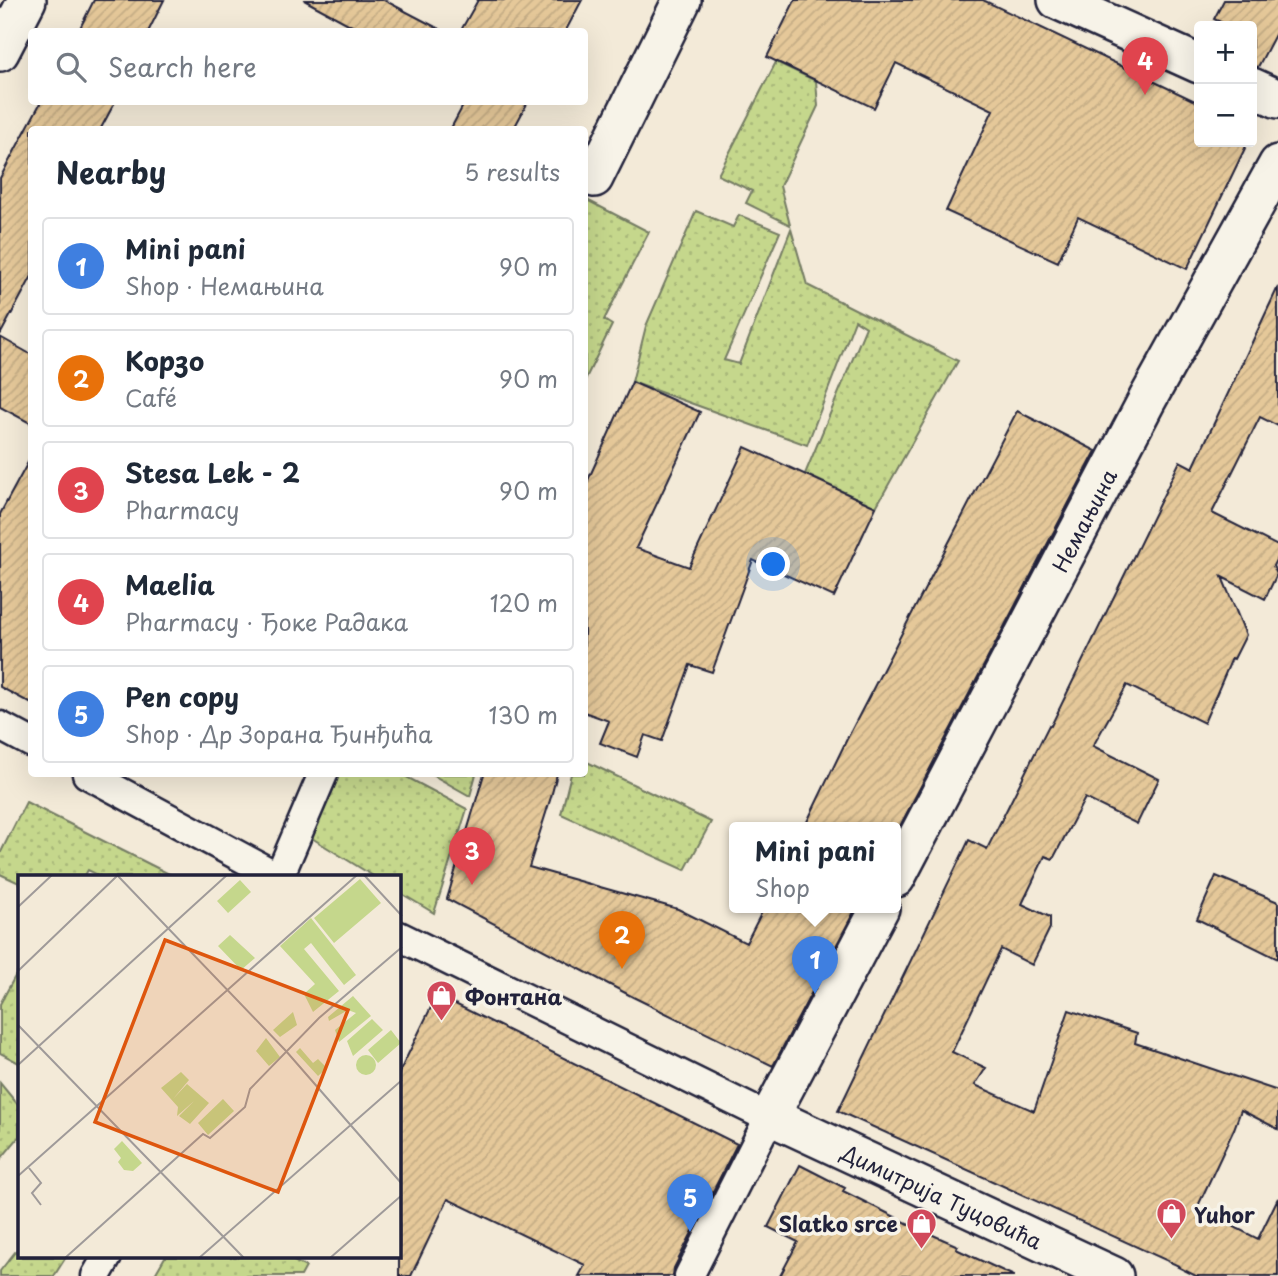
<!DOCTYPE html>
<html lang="en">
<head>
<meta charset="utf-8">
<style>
	:root { --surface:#fff; --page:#f2f2f3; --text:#1f2937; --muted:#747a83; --line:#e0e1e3; --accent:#0f766e }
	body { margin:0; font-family:"Playpen Sans",sans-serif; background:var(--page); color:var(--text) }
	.controls { position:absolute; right:21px; top:21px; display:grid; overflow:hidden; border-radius:7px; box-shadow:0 7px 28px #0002 }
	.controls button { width:63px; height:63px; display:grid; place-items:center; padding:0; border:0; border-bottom:2px solid var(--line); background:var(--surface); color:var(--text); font:35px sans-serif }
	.you { position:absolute; left:774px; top:565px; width:24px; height:24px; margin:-18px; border:5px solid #fff; border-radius:50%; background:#1a73e8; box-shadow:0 0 0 10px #1a73e833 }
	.badge { display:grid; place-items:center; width:46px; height:46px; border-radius:50%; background:var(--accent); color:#fff; font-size:23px; font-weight:700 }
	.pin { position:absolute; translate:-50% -58px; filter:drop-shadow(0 2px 4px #0008) }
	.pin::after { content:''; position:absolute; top:37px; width:24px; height:21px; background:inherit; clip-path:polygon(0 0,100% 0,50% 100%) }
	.popup { position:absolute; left:729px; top:822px; width:172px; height:91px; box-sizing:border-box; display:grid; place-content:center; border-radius:7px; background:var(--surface); filter:drop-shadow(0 2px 5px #0005); font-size:23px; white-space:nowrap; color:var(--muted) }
	.popup b { font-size:26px; color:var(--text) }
	.popup::after { content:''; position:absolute; left:50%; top:100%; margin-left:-14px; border:14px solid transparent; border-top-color:var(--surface) }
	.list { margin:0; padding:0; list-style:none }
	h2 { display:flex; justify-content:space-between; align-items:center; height:91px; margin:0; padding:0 28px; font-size:30px }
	h2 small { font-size:23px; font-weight:400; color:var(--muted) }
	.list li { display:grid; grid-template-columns:46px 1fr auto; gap:21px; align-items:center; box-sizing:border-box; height:98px; margin:0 14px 14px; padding:0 14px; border:2px solid var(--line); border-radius:7px }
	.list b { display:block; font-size:26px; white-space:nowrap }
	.list p { margin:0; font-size:23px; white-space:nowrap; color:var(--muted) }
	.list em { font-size:23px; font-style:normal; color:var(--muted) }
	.icon { flex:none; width:38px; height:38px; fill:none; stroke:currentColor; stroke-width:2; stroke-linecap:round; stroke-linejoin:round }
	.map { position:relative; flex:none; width:1278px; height:1276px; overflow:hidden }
	.search { position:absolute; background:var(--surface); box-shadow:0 7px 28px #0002; left:28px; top:28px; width:560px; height:77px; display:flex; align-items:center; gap:18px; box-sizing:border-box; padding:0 24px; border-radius:7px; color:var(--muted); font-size:26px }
	.panel { position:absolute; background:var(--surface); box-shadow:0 7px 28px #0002; left:28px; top:126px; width:560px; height:651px; border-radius:7px }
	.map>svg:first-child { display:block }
	.grass { fill:url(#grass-dots); stroke:#747c64; stroke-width:2 }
	.building { fill:url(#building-hatch); stroke:#22223b; stroke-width:2 }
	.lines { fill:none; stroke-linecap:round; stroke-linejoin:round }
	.pedestrian-casing { stroke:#22223b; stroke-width:33 }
	.minor-casing { stroke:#22223b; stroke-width:42 }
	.pedestrian { stroke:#f7f3e8; stroke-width:28 }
	.minor { stroke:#f7f3e8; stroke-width:37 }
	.labels { text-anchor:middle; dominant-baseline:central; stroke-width:7; stroke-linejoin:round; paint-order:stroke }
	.street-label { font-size:21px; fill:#22223b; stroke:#f7f3e8 }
	.poi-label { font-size:21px; font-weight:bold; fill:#22223b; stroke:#f7f3e8; text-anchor:start }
	.inset-road { fill:none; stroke:#9f9a99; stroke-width:2 }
	.view { fill:#de560e; fill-opacity:0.15; stroke:#de560e; stroke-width:3.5 }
	.inset-edge { fill:none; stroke:#22223b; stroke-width:3.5 }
</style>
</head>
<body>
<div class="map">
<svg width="1278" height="1276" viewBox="0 0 1278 1276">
	<defs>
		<pattern id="grass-dots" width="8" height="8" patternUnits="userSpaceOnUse" patternTransform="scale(1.75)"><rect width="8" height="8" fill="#c5d78c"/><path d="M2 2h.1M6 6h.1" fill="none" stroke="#a9b87a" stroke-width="1.8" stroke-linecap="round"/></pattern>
		<pattern id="building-hatch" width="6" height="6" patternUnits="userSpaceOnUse" patternTransform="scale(1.75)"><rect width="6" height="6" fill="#e5c899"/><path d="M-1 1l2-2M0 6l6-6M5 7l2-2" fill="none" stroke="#c4ac85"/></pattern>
	</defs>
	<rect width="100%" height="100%" fill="#f3ead8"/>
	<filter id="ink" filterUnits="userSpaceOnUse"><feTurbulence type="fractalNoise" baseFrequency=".0143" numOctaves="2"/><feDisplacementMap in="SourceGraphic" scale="14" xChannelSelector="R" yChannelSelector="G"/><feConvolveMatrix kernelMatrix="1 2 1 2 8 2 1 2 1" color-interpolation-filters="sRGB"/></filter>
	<g filter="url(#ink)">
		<path class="grass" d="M776,62L816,81L818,106L780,186L790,225L746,203L752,191L718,175Z
			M585,199L649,232L604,320L612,325L585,380Z
			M696,211L733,227L739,215L780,232L724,360L739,364L791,229L807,285L958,361L876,507L805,474L866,327L855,320L807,445L632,382L646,326Z
			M585,761L711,822L685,870L561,814L571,774H584Z
			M334,774H401L467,809L434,913L399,892V877H375L302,832Z
			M431,774H476L470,796Z
			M26,802L175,877H102L88,870L84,877H19V883L0,874V854Z
			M19,969V1063L0,1053V1004Z
			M0,1083L19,1106V1137L0,1160Z
			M19,1247V1257H66L54,1276H0V1271Z
			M165,1257H286L306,1267L301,1276H154Z"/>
		<path class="building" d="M94,0H164L148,32H78Z
			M304,0H384L445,32H363Z
			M478,0H582L565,32H460Z
			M795,0H983L1199,103V142H1248L1187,269L1078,217L1058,262L946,211L993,110L896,63L874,108L767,57Z
			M1224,0H1278V29L1258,67L1252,66V26H1229L1214,19Z
			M41,102H115L100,130H32V276L0,335V178Z
			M465,102H528L513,130H450Z
			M1278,287V426L1260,417L1212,513L1278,546V556L1273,566L1277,574L1265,599L1222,577L1246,635L1234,659L1232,658L1204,723L1127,685L1093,746L1159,779L1137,824L1085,798L1053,859L1045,856L1022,904L1050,917V928L1032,965L1001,949L952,1052L986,1068L975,1085L1034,1111L1069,1010L1137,1033L1135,1043L1278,1091V1129L1241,1110L1234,1129L1197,1208L1258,1239L1278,1198V1276H1196L1178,1267L1179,1266L838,1111L969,840L987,849L1049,725L1051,726L1180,461L1193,468Z
			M0,337L32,355V424L0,407Z
			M632,382L700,412L636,548L689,567L745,447L876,507L834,597L753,560L712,672L690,665L662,741L645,735L637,757L600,743L609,721L584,712V489Z
			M1017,411L1096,451L899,828H804L847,739Z
			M32,455V704L0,687V514Z
			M484,774H557L551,797L529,867L678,909L746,943L764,908H856L773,1066L633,997L447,899Z
			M1216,876L1278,902V959L1197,919Z
			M437,995L737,1144L674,1268L673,1276H579L585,1265L448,1199L411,1276H399V1073Z
			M800,1165L845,1188L843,1191L917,1228L958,1246L956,1249L1014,1276H780L798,1242L768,1227Z"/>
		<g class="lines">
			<defs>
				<path id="pedestrian" d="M0,726L32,743
					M87,774L278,877
					M279,877L323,774
					M399,936L757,1112L770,1116L689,1276
					M96,1276L107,1257"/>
				<g id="minor">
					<path d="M1057,0L1199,64"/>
					<path d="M0,52L27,0"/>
					<path d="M1252,87L1278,99"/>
					<path d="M594,178L682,0"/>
					<path id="s1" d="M896,878L1147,400L1278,164"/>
					<path id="s2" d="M880,908L770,1116L1114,1276"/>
				</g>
			</defs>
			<use href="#pedestrian" class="pedestrian-casing"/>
			<use href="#minor" class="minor-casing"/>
			<use href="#pedestrian" class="pedestrian"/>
			<use href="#minor" class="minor"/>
		</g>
	</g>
	<defs>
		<symbol id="shop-pin" viewBox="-11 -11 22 30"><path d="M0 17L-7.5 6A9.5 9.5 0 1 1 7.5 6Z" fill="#d1495b" stroke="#f7f3e8"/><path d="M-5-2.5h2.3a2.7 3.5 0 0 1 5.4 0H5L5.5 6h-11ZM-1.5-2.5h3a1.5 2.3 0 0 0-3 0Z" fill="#fff"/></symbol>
	</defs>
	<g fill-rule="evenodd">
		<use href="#shop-pin" x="424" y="978" width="35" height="47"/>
		<use href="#shop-pin" x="1154" y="1196" width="35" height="47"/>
		<use href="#shop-pin" x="904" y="1206" width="35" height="47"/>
	</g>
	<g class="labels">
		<g class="street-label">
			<text stroke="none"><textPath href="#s1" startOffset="404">Немањина</textPath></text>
			<text stroke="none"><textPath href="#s2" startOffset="425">Димитрија Туцовића</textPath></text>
		</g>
		<g class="poi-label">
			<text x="465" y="996">Фонтана</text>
			<text x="1194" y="1214">Yuhor</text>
			<text x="898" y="1223" text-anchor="end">Slatko srce</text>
		</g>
	</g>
	<g transform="translate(18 875)">
		<rect width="383" height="383" fill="#f3ead8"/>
		<path d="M342,4L363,28L316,68L296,43ZM293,43L338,100L326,110L293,68L286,74L321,116L295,137L286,119L297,109L262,71ZM212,60L237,83L223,95L200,71ZM335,121L353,141L321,167L317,155L338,138L330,135L311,146L310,142ZM275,137L279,150L262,162L255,155ZM354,144L365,155L335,181L329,166ZM248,163L262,182L251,191L238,176ZM282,173L295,188L300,184L309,193L300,201L278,177ZM163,197L171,205L155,224L169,209L191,228L172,249L161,241L176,226L159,241L160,232L143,213ZM205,224L216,236L190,260L180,248ZM104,266L124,288L115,296L106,295L100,287L103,283L96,274Z" fill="#c5d78c"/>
		<path d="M222,5L233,17L210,38L199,26ZM373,155L383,168L360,188L350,175ZM338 190a10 10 0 1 1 20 0a10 10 0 1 1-20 0Z" fill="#c5d78c"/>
		<path class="inset-road" d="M99,0L268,176L384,309M346,0L384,41M0,32L34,0M0,96L100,0M0,150L226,383M0,190L209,0M11,293L23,308L14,318L23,330M0,301L339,0M47,383L185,259L192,263L227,232L232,214L301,143L384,72M181,383L384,205M312,383L384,320"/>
		<path class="view" d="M147,65L330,135L260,317L77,247Z"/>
		<rect width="383" height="383" class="inset-edge"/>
	</g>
</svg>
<div class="controls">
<button>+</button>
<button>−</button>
</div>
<div class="you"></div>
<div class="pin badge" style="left:815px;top:994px;background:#3f7fe0">1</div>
<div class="popup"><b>Mini pani</b>Shop</div>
<div class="pin badge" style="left:622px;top:969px;background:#e8710a">2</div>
<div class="pin badge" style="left:472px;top:885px;background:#e0444e">3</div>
<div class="pin badge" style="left:1145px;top:95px;background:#e0444e">4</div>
<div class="pin badge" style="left:690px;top:1232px;background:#3f7fe0">5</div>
<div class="search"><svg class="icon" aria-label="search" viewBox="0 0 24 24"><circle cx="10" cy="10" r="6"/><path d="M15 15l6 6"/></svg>Search here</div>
<section class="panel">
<h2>Nearby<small>5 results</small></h2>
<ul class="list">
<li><span class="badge" style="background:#3f7fe0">1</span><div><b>Mini pani</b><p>Shop · Немањина</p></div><em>90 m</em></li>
<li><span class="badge" style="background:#e8710a">2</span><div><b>Корзо</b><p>Café</p></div><em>90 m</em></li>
<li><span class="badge" style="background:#e0444e">3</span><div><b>Stesa Lek - 2</b><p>Pharmacy</p></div><em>90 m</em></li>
<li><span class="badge" style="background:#e0444e">4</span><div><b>Maelia</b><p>Pharmacy · Ђоке Радака</p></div><em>120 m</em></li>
<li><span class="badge" style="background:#3f7fe0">5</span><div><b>Pen copy</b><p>Shop · Др Зорана Ђинђића</p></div><em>130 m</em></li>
</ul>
</section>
</div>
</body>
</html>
